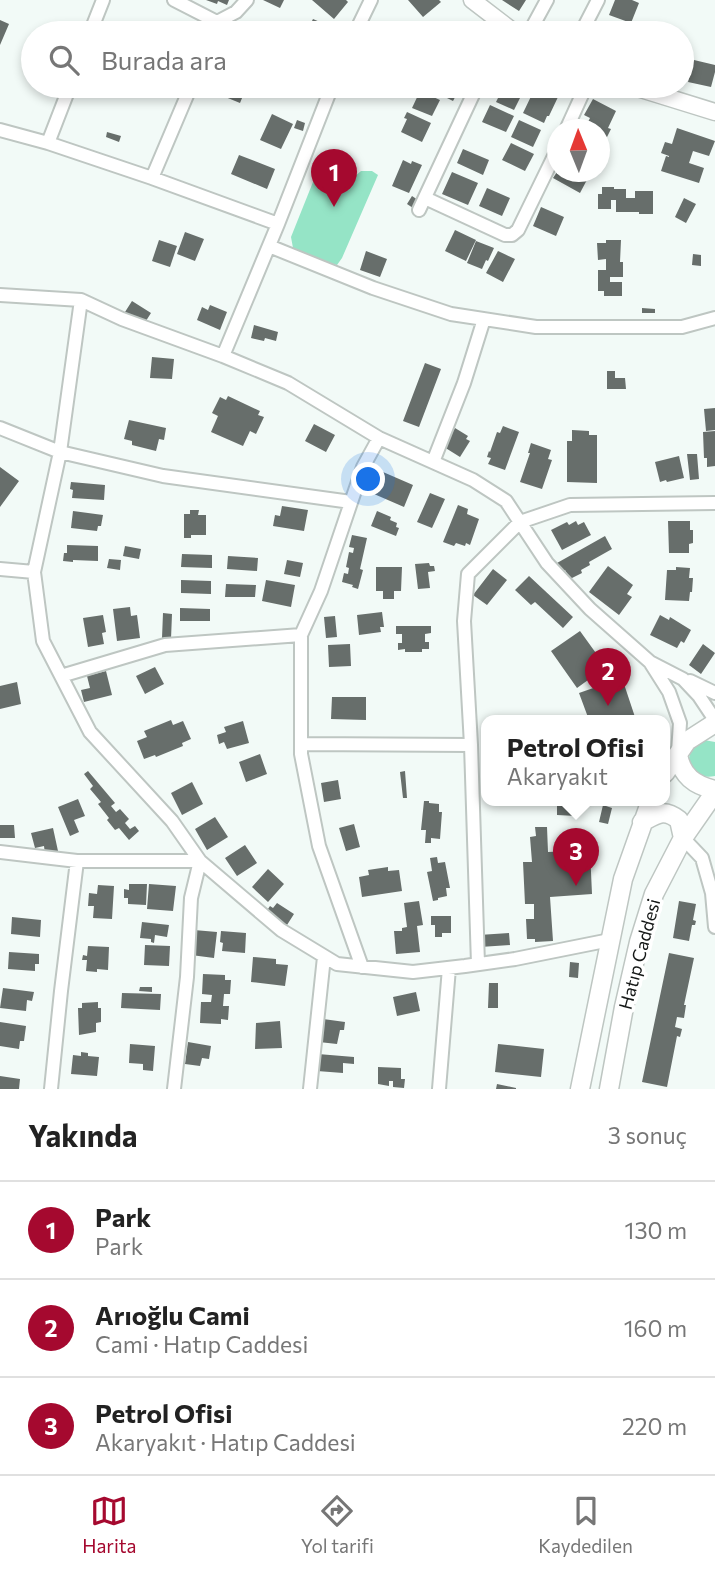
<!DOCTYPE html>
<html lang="tr">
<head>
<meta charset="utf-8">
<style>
	:root { --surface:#fff; --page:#f6f6f6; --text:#222; --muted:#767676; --line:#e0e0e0; --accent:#a5092f }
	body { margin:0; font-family:Commissioner,sans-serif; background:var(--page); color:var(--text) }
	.compass { position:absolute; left:547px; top:119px; width:63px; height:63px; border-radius:50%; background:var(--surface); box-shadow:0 4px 10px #0003; rotate:359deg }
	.you { position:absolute; left:369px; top:480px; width:24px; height:24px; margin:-18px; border:5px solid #fff; border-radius:50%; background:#1a73e8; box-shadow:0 0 0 10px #1a73e833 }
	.badge { display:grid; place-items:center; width:46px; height:46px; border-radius:50%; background:var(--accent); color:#fff; font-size:23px; font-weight:700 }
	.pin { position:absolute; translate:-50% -58px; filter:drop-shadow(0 2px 4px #0008) }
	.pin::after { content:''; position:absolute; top:37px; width:24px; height:21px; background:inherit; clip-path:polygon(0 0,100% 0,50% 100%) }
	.popup { position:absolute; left:481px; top:715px; width:189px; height:91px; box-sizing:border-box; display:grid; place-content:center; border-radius:14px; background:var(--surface); filter:drop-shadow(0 2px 5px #0005); font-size:23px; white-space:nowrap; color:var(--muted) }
	.popup b { font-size:26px; color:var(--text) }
	.popup::after { content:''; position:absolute; left:50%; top:100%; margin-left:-14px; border:14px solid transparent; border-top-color:var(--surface) }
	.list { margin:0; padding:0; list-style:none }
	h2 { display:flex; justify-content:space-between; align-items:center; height:91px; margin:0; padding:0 28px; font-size:30px }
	h2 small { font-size:23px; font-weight:400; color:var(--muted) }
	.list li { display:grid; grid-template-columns:46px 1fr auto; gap:21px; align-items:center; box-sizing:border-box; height:98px; padding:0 28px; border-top:2px solid var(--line) }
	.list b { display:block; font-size:26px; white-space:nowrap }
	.list p { margin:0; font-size:23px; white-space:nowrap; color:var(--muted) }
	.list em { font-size:23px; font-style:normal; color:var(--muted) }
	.icon { flex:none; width:38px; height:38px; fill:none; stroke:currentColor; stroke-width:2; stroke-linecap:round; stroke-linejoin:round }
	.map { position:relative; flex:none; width:715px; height:1089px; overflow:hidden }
	.search { position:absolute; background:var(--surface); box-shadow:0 4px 10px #0003; left:21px; right:21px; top:21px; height:77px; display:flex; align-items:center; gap:18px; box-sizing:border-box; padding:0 24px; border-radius:38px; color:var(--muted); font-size:26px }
	.sheet { height:385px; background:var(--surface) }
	nav { display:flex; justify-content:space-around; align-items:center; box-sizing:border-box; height:98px; border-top:2px solid var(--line); background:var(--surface); font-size:19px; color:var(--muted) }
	nav a { display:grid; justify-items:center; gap:4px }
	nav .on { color:var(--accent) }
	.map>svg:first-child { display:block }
	.green { fill:#95e4c6 }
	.building { fill:#676e6b }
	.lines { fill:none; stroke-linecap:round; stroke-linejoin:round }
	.minor-casing { stroke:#bec6c2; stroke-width:16 }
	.tertiary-casing { stroke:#bec6c2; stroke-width:19 }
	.secondary-casing { stroke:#bec6c2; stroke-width:21 }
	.minor { stroke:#fff; stroke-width:12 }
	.tertiary { stroke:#fff; stroke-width:16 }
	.secondary { stroke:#fff; stroke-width:18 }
	.labels { text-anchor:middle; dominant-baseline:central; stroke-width:7; stroke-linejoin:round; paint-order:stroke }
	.street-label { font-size:18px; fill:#141716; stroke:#fff }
</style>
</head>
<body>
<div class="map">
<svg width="715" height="1089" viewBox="0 0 715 1089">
	<rect width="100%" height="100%" fill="#f2faf7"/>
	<path class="green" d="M325,152L354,177L361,171H372L378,175L342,258L337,265L329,264L293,248L291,237Z
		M704,740L715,742V776C689,782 678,751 704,740Z"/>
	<path class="building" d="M206,0H229L227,5L218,1L217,4Z
		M263,0H284L280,8Z
		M312,0H346L348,2L334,19Z
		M408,0H439L441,2L423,17Z
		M502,0H526L519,11Z
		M615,0H632L639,3L631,23L609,15Z
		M313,19L336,29L334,33H306Z
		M0,20L9,24L0,45Z
		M593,21L623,33H588Z
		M381,26L391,33H375Z
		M240,27L254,33H237Z
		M694,60L715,65V72L711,87L688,82L691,71L687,70L689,61L693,62Z
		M222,86H247L240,103L218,94Z
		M428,86H461L453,101L427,88Z
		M504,86H509L523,92L514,110L496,102Z
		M536,86L558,97L549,116H547L544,123L523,113Z
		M420,91L440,100L432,116L412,108Z
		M593,99L616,111L608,128L611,129L601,149L600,148V130H584L590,118L584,115Z
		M490,105L514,116L506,132L482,122Z
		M407,112L431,123L422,142L401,132L407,119L404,118Z
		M272,114L293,124L281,149L260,140Z
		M297,120L305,123L303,131L294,128Z
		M519,120L541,130L533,147L511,137Z
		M677,128L715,141L709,156L693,151L689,163L704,168L699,183L661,171L666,156L669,157V156L661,153L665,142L672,144Z
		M107,132L121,136L119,142L106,137Z
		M511,143L534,154L525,171L502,160Z
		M463,149L489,160L483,175L457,163Z
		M239,155L275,169L267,189L231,174Z
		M403,160L411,164L412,161L422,165L409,193L392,186Z
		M452,172L478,183L468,205L442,194Z
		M557,172H580L589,176L580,193L553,178Z
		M602,187H614V189H626V198H635V191H653V214H639V212H616V200H611V209H598V194H602Z
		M487,188L510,198L502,216L479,206Z
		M412,196L418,200L413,208L407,204Z
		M684,198L696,204L686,223L675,217Z
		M541,207L564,217L556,236L533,226Z
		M455,230L476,240L466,261L445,251Z
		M185,232L204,239L195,261L177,254Z
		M159,240L177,246L170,267L152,261Z
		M606,240H621L620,262H623V277H610V282H622V296H604V291H598V270H606V259L598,260L597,243H606Z
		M476,241L494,248L488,261L486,260L482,269L467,263Z
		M366,251L387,259L380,277L360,270Z
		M498,251L515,259L503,282L486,273Z
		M693,254L701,255V266L692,265Z
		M132,301L151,313L144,324L125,312Z
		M210,305L227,312L220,330L197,320L202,307L208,310Z
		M642,308L655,309V313H642Z
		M254,325L278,332L276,341L265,338L264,341L251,338Z
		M152,357L174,359L172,379L150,378Z
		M425,363L441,369L419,427L403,421Z
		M607,371H615V378H625L626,389H607Z
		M228,396L260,411L258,415L264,417L256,434L250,431L243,446L211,432L218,416L212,413L220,397L226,400Z
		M715,408V430L706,431L704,409Z
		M129,420L166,428L164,440L159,439L156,451L132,445V441L124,439Z
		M314,424L335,435L326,452L305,441Z
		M503,426L519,432L505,470L488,464L491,458L487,457L489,451L490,452L497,432L500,433Z
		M455,428L468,436L466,439L470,441L460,457L444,447Z
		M572,430L589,431V435H597V483L567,482V441H572Z
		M715,431V466L707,467V458H704L703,432Z
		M531,443L551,450L548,459L552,460L542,489L520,482L530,453H528Z
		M687,454H697L699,479L690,480Z
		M679,456L684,478L667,482L666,480L660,482L655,462Z
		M0,467L19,481L0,507Z
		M383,472L413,485L404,507L374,494Z
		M71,482L105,485L104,500L72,498L73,490L70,489Z
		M430,493L445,499L432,528L417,522Z
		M458,505L468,509L467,514L479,519L470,545L466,543L465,546L456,543L454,546L443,542Z
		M282,506L308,510L304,531L273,526L275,515L280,516Z
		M190,510H199L198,515H206V535H191V538H184V514H190Z
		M73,511L103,515L101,526H98L97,531L71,528Z
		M377,511L391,517L390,520L397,523L396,527L399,528L396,536L371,526Z
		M576,521L578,525L584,522L591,535L562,550L551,530L567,522L569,525Z
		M668,521H690V530H693V543L689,544V553H669Z
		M352,535L367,538L360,569L363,570L358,589L352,587L353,585L342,582L344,573L348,574L349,568L346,567L349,552L353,553L354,548L349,547Z
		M605,536L612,549L589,562L590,565L581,570L582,573L570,579L565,570L562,571L557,563Z
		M67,545L98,546V561L73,560V562L63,561L64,553H67Z
		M125,546L141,549L139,559L123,556Z
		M182,554L212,555V568L181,567Z
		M228,556L258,558L257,571L227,569Z
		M109,559L121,560L120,570L107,568Z
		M287,560L303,563L300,577L284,574Z
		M429,563L430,566H434L435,571L428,572L430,588L418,589L415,564Z
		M608,566L633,585L627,594L632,597L619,615L589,592Z
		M376,567H402L401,591H394V599H383V591H376Z
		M676,567L690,568L689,578H693L692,592H690L689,601L665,600L667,570H676Z
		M493,569L507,580L487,605L473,595Z
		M529,576L573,617L563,628L535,602L531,605L515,590Z
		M181,580L211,581V594L181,593Z
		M266,580L295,585L291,607L262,601Z
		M226,584L256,585L255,597H225Z
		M130,607L131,616L137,615L140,638L117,641L113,609Z
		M180,608L210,609V621H180Z
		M382,612L384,627H380L381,632L359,635L357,615Z
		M163,613L172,614L171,639L162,638Z
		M103,615L106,632L102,633L104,644L88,647L83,618Z
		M660,615L669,620L670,617L691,630L684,643L681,641L677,648L650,635Z
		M335,616L337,637L326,638L324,617Z
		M396,626H431V633L425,634V642H429V649H422V652H405V649L398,650V643H402V634H396Z
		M580,631L606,667L577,688L551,651Z
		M350,644L351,666L329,667L328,645Z
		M703,644L715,653L701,674L689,665Z
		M155,667L164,684L145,694L136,676Z
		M106,671L112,695L84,702L81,690L90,688L87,676Z
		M622,678L636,720H589L579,693Z
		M17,682L21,704L0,709V686Z
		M332,697H366V720L331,719Z
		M171,720L173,725L183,721L191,739L182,743L183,746L156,757L155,755L144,759L137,741L147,737L144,731Z
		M243,721L249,743L227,749L224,742L219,744L217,735L226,732L224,727Z
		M260,754L267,774L246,782L239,762Z
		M88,771L115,803L111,806L116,812L120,809L129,819L125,823L130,829L135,826L139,831L129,840L119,828L115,830L107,820L109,818L98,804L101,802L90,789L93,786L84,774Z
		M405,771L407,798H403L400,772Z
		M338,780L341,799L324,802L321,783Z
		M192,782L203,804L182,815L171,793Z
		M78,799L85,816L74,820L79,832L70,836L58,807Z
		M557,800H577L576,816L557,815Z
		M583,800H614V804H583Z
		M424,801H429V803L439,804V812H442L440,839L431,838V843H425L426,830H421Z
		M603,805L612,808L608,824L599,822Z
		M215,817L228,837L207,850L195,829Z
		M354,824L360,847L346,851L339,828Z
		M0,825H14L15,838H0Z
		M535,827H547L548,852L590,850L592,894L550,897L553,941L535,942V939H527L526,919H534V904H525L523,862H532L530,837L536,836Z
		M53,828L58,851L45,854L44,846L35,848L31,833Z
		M245,845L257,863L237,876L225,858Z
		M437,857L438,863L445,862L450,888H446L447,896L438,898V900L433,901L427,872L432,871L430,858Z
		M388,867V871L399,870L402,891L362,897L359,877L369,875L368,870Z
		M268,869L284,884L268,902L252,887Z
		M129,884H147L146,905L128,904V898H124V889L129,890Z
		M149,884L176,886L173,911L147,909Z
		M98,885L114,886L112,919L93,918L94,906H88L89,893L97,894Z
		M419,901L423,925L417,926L420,952L396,954L394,931H402V928L407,927L404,903Z
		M679,901L696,904L693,920L696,921L695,925H692L689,941L673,938Z
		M277,903L294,914L287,925L266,912L270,906L273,908Z
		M431,916H451V933H442V937H435V925H431Z
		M12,917L41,920L40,937L11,934Z
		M142,922L169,925L167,937L155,935L154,943L151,942V939L140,938Z
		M194,930L217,932L214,958L191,955Z
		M221,931L246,933L245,953L222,951L223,943L220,942Z
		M509,933L510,945L480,947L479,935Z
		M145,945L170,946L169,966L144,965Z
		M88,946L109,947L108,970L97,969V972L86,971L87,960H82L83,955L87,956Z
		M9,952L39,954V964H35V971L8,969Z
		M669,953L694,958L684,1005H686L684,1018L677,1017L675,1027L682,1029L680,1037L677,1036L667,1087L642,1082Z
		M253,957L276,959V964L288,965L285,986L251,982Z
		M570,962L579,963L578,978L569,977Z
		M203,974L225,975V980H231L230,994H224L223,1006H229L228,1020L221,1019V1024L200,1023L201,1002H211L212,995L202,994Z
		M489,983H498V1008H488Z
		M140,987H152V992L139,991Z
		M3,988L34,992L32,1001L27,1000L26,1011L0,1008Z
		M416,992L420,1011L397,1016L393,997Z
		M122,993L161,994L160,1010L121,1008Z
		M98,1002V1008H101V1022L96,1023V1032L79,1035L78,1008H82V1003Z
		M323,1019L345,1022L344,1030H340L337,1044L319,1042Z
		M280,1021L282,1048L255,1049L256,1023Z
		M0,1022L26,1026L24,1041H20L19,1049L0,1046Z
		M188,1042L211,1046L209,1059L202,1058L200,1066L185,1064Z
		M130,1044L155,1046L153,1071L143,1070V1064L129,1063Z
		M498,1044L544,1049L541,1077L495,1072Z
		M81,1052L88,1053V1056L99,1057L97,1076L71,1074L73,1055L81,1056Z
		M318,1054L354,1057V1064L343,1063V1073L317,1071Z
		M378,1067L401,1068V1079H405L404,1088L393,1087V1081H389V1086L378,1084Z
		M0,1076L20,1079L19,1089H0Z
		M497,1084L516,1088V1089H496Z"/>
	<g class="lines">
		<defs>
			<path id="minor" d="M174,0L217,22
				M90,33L103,0
				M212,33L217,22L236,12L247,0
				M355,33L371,0
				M529,33L547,0
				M581,33L598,0
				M0,130L48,143L70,86
				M566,130L586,86
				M48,143L152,178L191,86
				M152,178L278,224
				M425,198L505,235H512L518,230L558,148
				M419,210L477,86
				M269,246L373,288L451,314L536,327H682L715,318
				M0,295L81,300L122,319L223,356L288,383L379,438L473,480L506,501L547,563L590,609L650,662L683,679L699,696L715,720
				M81,300L60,452L163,476L351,502
				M223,356L278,224L332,86
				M0,428L60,452L34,572
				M433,462L464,383L484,319
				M0,569L34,572L43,641L90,732L172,821L200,861L191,898L187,977L174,1089
				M301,635L321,591L363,467L379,438
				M650,662L669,692L680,723L678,752
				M61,676L165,645L301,635V754L319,846L362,967
				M690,681L715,693
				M301,744L471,745L464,621L468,574L520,522L570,505L715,503
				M471,745L478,964
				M683,838L702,858L712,893L715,927
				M0,852L77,861H200L281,930L337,964L413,972L465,966L515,959L610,940
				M51,1089L61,991L77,861
				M310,1089L324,957
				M439,1089L449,968"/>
			<path id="tertiary" d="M472,0L515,33
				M631,86L715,112"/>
			<path id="secondary" d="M678,755C682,776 694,785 715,790
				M665,773L687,741L715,723
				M642,822C657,814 664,808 679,820L683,838
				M580,1089L623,879L651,800
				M609,1089L624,1007L639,942L654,894L683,838L715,792"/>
		</defs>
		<use href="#minor" class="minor-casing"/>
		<use href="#tertiary" class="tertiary-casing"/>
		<use href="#secondary" class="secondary-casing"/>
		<use href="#minor" class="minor"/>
		<use href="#tertiary" class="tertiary"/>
		<use href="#secondary" class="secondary"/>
	</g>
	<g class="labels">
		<g class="street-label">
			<text transform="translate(639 954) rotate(-75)">Hatıp Caddesi</text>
		</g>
	</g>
</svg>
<svg class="compass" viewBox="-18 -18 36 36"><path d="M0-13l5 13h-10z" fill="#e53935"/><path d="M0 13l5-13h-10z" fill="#767676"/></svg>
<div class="you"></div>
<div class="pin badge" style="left:334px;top:207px">1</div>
<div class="pin badge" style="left:608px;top:706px">2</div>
<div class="pin badge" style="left:576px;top:886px">3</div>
<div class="popup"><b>Petrol Ofisi</b>Akaryakıt</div>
<div class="search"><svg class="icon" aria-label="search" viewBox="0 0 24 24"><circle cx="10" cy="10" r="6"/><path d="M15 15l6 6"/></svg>Burada ara</div>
</div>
<section class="sheet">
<h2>Yakında<small>3 sonuç</small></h2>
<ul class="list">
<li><span class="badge">1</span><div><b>Park</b><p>Park</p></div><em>130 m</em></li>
<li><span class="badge">2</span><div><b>Arıoğlu Cami</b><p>Cami · Hatıp Caddesi</p></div><em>160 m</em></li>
<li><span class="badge">3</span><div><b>Petrol Ofisi</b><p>Akaryakıt · Hatıp Caddesi</p></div><em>220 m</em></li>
</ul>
</section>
<nav>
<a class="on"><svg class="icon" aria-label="map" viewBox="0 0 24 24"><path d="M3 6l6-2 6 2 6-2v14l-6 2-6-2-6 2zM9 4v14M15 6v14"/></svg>Harita</a>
<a><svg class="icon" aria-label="directions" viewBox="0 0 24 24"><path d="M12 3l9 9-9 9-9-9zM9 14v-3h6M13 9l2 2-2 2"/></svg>Yol tarifi</a>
<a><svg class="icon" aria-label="saved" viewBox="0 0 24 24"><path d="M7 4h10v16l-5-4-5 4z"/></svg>Kaydedilen</a>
</nav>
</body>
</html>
